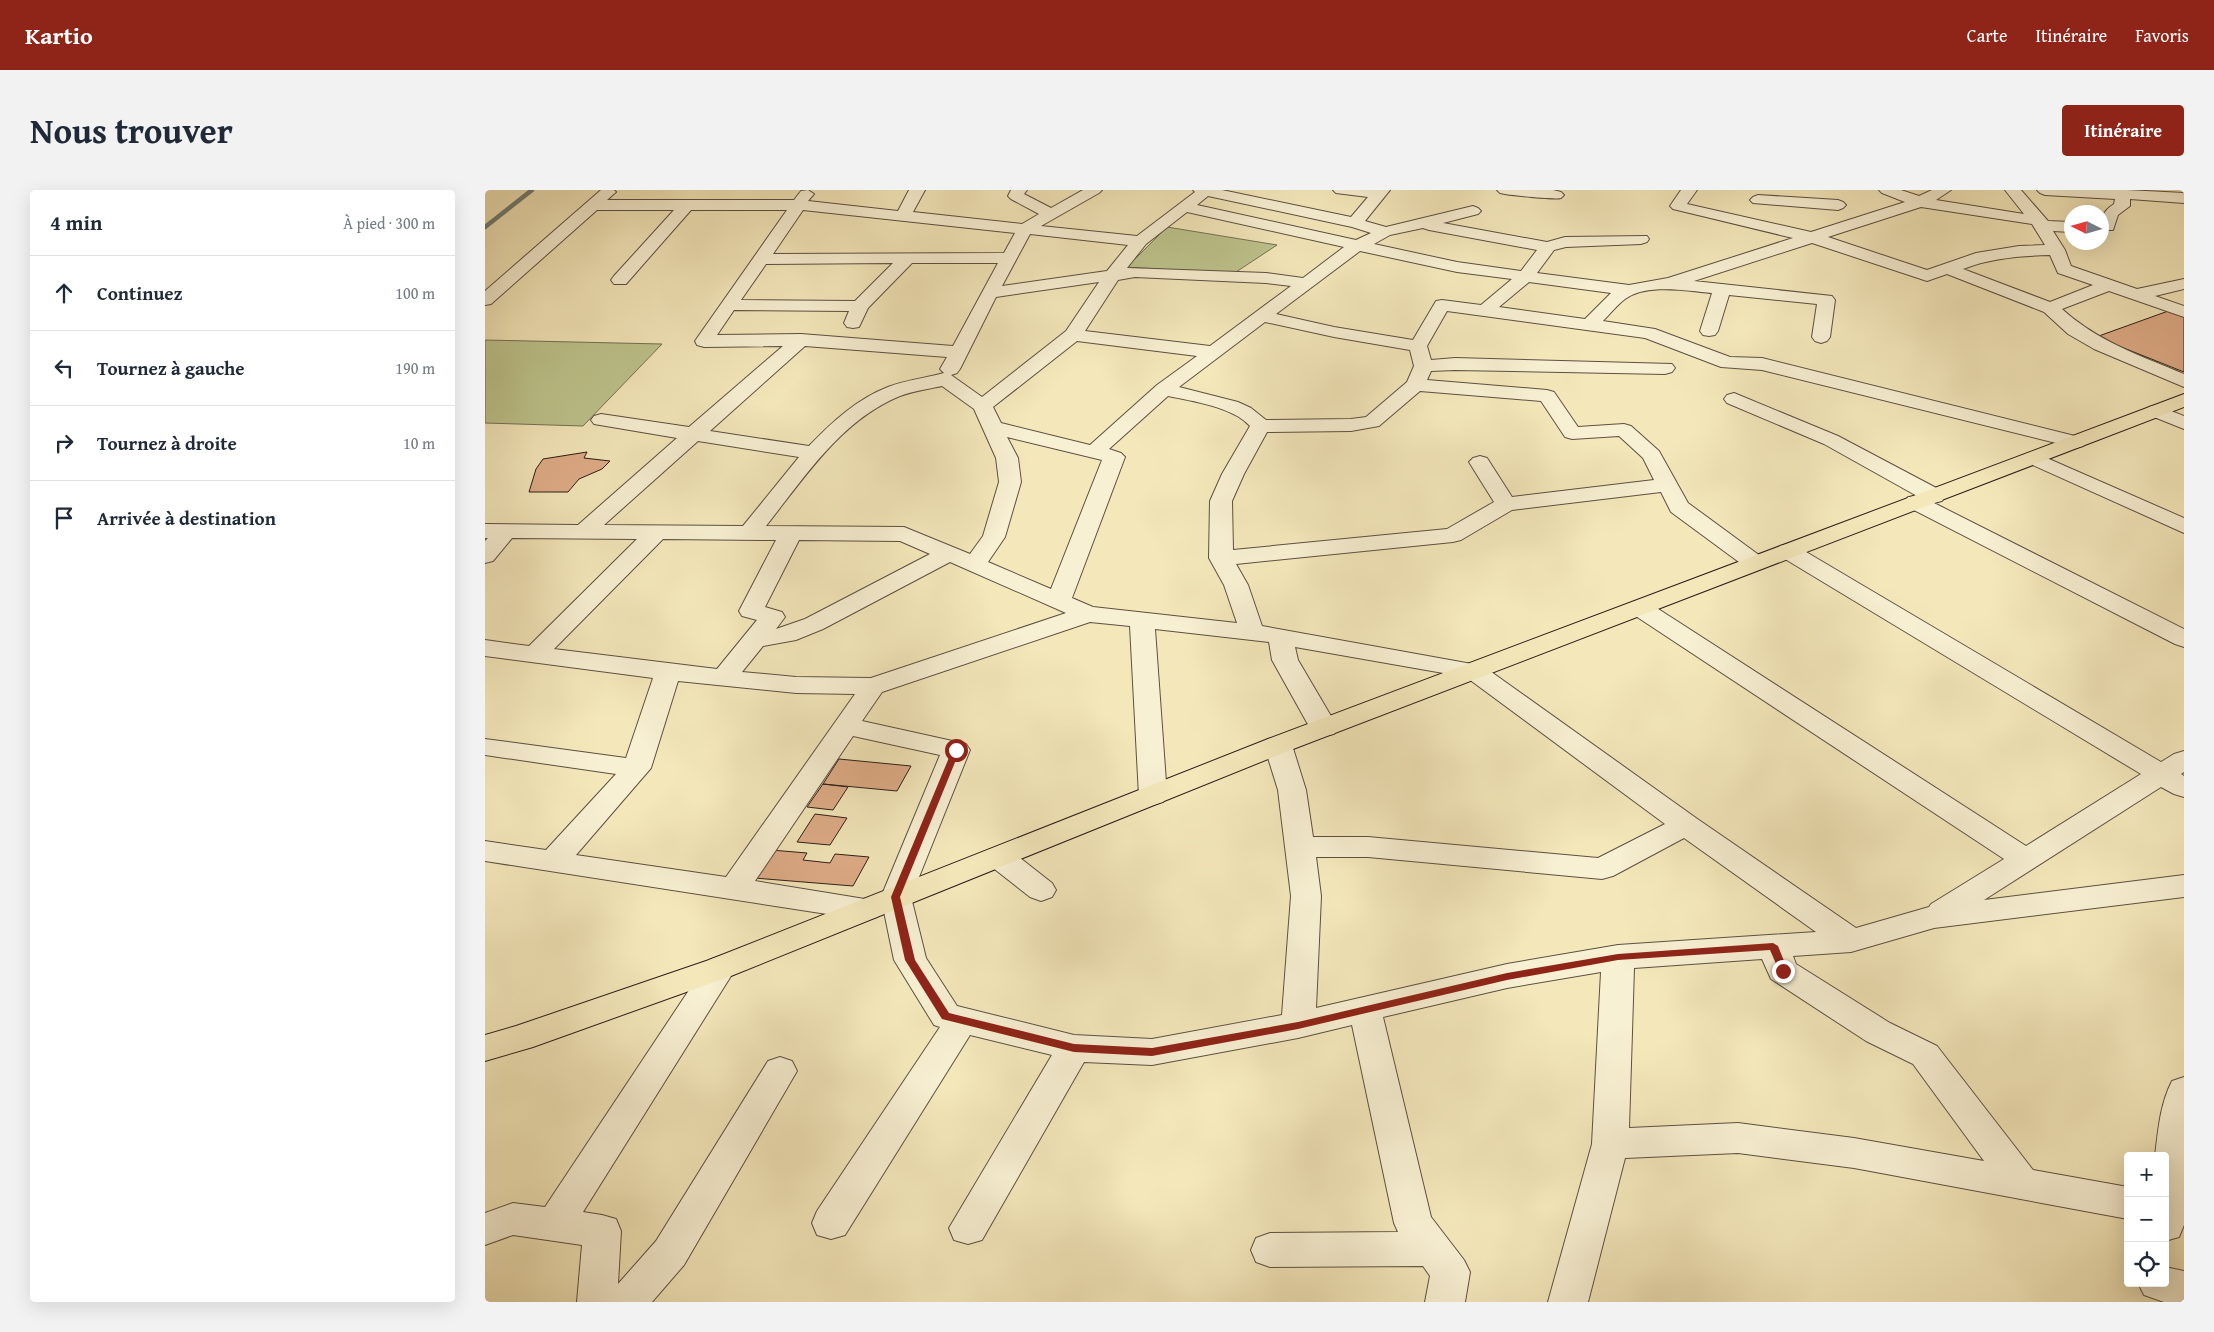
<!DOCTYPE html>
<html lang="fr">
<head>
<meta charset="utf-8">
<style>
	:root { --surface:#fff; --page:#f2f2f3; --text:#1f2937; --muted:#747a83; --line:#e0e1e3; --accent:#8f2418 }
	body { margin:0; font-family:"Gentium Book Plus",serif; background:var(--page); color:var(--text) }
	.controls { position:absolute; right:15px; bottom:15px; display:grid; overflow:hidden; border-radius:5px; box-shadow:0 5px 20px #0002 }
	.controls button { width:45px; height:45px; display:grid; place-items:center; padding:0; border:0; border-bottom:1px solid var(--line); background:var(--surface); color:var(--text); font:25px sans-serif }
	.compass { position:absolute; left:1579px; top:15px; width:45px; height:45px; border-radius:50%; background:var(--surface); box-shadow:0 5px 20px #0002; rotate:275deg }
	.stop { position:absolute; width:15px; height:15px; margin:-11px; border:4px solid #8f2418; border-radius:50%; background:#fff }
	.stop.end { background:#8f2418; border-color:#fff; box-shadow:0 1px 5px #0008 }
	.list { margin:0; padding:0; list-style:none }
	h2 { display:flex; justify-content:space-between; align-items:center; height:65px; margin:0; padding:0 20px; font-size:21px }
	h2 small { font-size:16px; font-weight:400; color:var(--muted) }
	.list li { display:grid; grid-template-columns:32px 1fr auto; gap:15px; align-items:center; box-sizing:border-box; height:75px; padding:0 20px; border-top:1px solid var(--line) }
	.list b { display:block; font-size:19px; white-space:nowrap }
	.list em { font-size:16px; font-style:normal; color:var(--muted) }
	.icon { flex:none; width:28px; height:28px; fill:none; stroke:currentColor; stroke-width:2; stroke-linecap:round; stroke-linejoin:round }
	.map { position:relative; flex:none; width:1699px; height:1112px; overflow:hidden; border-radius:5px }
	header { display:flex; align-items:center; gap:30px; box-sizing:border-box; height:70px; padding:0 25px; background:var(--accent); color:#fff }
	header strong { font-size:24px }
	nav { display:flex; gap:28px; margin-inline-start:auto; font-size:18px }
	.intro { display:flex; align-items:center; justify-content:space-between; box-sizing:border-box; height:120px; padding:0 30px }
	h1 { margin:0; font-size:35px }
	.button { padding:12px 22px; border-radius:5px; background:var(--accent); color:#fff; font-size:18px; font-weight:700 }
	main { display:flex; gap:30px; padding:0 30px }
	aside { flex:1; background:var(--surface); border-radius:5px; box-shadow:0 5px 20px #0002 }
	.map>svg:first-child { display:block }
	.green { fill:#bec58e; stroke:#747254 }
	.lines { fill:none; stroke-linecap:round; stroke-linejoin:round }
	.stream { stroke:#6f7f74; stroke-width:4.5 }
	.building { fill:#dfad88; stroke:#2b1e19 }
	.minor-casing { stroke:#5d5042; stroke-width:2 }
	.major-casing { stroke:#2b1e19; stroke-width:2 }
	.minor { fill:#f8f0d3; fill-rule:evenodd }
	.major { fill:#f4e8bb; fill-rule:evenodd }
	.route { fill:#8f2418 }
</style>
</head>
<body>
<header>
<strong>Kartio</strong>
<nav><a>Carte</a><a>Itinéraire</a><a>Favoris</a></nav>
</header>
<div class="intro"><h1>Nous trouver</h1><a class="button">Itinéraire</a></div>
<main>
<aside>
<h2>4 min<small>À pied · 300 m</small></h2>
<ul class="list">
<li><svg class="icon" aria-label="ahead" viewBox="0 0 24 24"><path d="M12 20V5M6 11l6-6 6 6"/></svg><div><b>Continuez</b></div><em>100 m</em></li>
<li><svg class="icon" aria-label="left" viewBox="0 0 24 24"><path d="M17 20v-9H6M10 6l-5 5 5 5"/></svg><div><b>Tournez à gauche</b></div><em>190 m</em></li>
<li><svg class="icon" aria-label="right" viewBox="0 0 24 24"><path d="M7 20v-9h11M14 6l5 5-5 5"/></svg><div><b>Tournez à droite</b></div><em>10 m</em></li>
<li><svg class="icon" aria-label="arrive" viewBox="0 0 24 24"><path d="M6 21V4h12l-3 4 3 4H6"/></svg><div><b>Arrivée à destination</b></div></li>
</ul>
</aside>
<div class="map">
<svg width="1699" height="1112" viewBox="0 0 1699 1112">
	<rect width="100%" height="100%" fill="#f4e8bb"/>
	<filter id="stains"><feTurbulence type="fractalNoise" baseFrequency=".004" numOctaves="4"/><feColorMatrix values="0 0 0 0 .2 0 0 0 0 .09 0 0 0 0 .02 0 0 0 .5 -.17"/></filter>
	<radialGradient id="worn" r=".72"><stop offset=".6" stop-color="#630" stop-opacity="0"/><stop offset="1" stop-color="#630" stop-opacity=".3"/></radialGradient>
	<path class="green" d="M682,37L792,55L748,84L642,77Z
		M0,150L177,154L98,236L0,233Z"/>
	<g class="lines">
		<path class="stream" d="M0,37L47,0"/>
	</g>
	<path class="building" d="M1686,120L1699,125V182L1611,147Z
		M102,262L99,268L125,271L117,279L94,289L83,302H44L51,279L58,269Z
		M354,569L426,576L412,601L338,594Z
		M338,594L363,597L348,620L322,617Z
		M330,624L362,628L345,655L312,652Z
		M286,660L322,663L318,670L345,673L350,664L384,667L368,696L269,688Z"/>
	<g class="lines">
		<defs>
			<path id="minor" d="M116,0H129L131,2L122,10H309L316,1L323,0L329,4L323,11L413,21L424,0H440L428,22L537,34L554,24L526,9L523,6L526,0H542L539,4L566,18L598,0H617L614,3L556,36L652,46L710,2L708,0H737L866,27L883,7L851,3L848,0H905L880,31L901,37L988,16L993,18L996,21L993,24L958,33L1062,52L1080,47L1162,46L1164,49L1162,52L1156,54L1081,57L1069,60L1052,83L1144,95L1183,88L1308,48L1188,19L1185,16L1196,0H1212L1202,14L1326,42L1420,12L1397,3L1394,0H1416L1434,6L1447,0H1466L1451,10L1539,24L1520,0H1536L1563,31L1586,32V42L1568,41L1580,60L1586,76L1652,99L1699,89V99L1670,106L1699,116V127L1624,101L1577,119C1612,151 1656,166 1699,184V197L1609,159L1583,144L1559,122L1462,84L1442,91L1327,53L1209,91L1347,106L1350,110L1345,147L1342,151L1336,153L1330,151L1327,147L1332,114L1244,105L1233,141L1230,145L1224,146L1218,145L1215,141L1227,103C1202,101 1162,93 1140,109C1132,115 1125,124 1118,131L1170,139L1245,167L1277,168L1598,248L1601,252L1598,256L1591,258L1277,180L1236,177L1160,148L962,121L942,156L946,170L970,168L1187,174L1190,178L1187,182L1180,184L970,180L946,181L942,190L1062,200L1069,202L1093,237L1139,234L1146,236L1174,261L1203,313L1278,368L1282,373L1278,378L1270,380L1262,378L1186,322L1176,302L1027,320L976,350L968,352L751,374L763,395L777,436L998,476L1211,628L1371,738L1444,717L1446,714L1519,669L1146,423L1143,418L1146,413L1155,411L1164,413L1541,656L1656,584L1295,366L1291,361L1295,356L1303,354L1311,356L1676,572L1689,564L1699,561V582L1696,584L1699,586V607L1689,604L1676,597L1499,710L1699,685V707L1449,738L1366,762L1308,766L1311,774L1405,833L1452,856L1548,980L1643,997V1029L1369,978L1253,963L1140,968L1103,1112H1063L1107,954L1116,782L1022,798L898,827L946,1027L979,1070L985,1082L980,1112H940L945,1086L938,1076L785,1077L771,1072L766,1060L771,1048L785,1043L913,1042L909,1033L867,835L813,848L667,875L599,872L497,1050L483,1054L469,1050L464,1038L567,865L485,845L360,1045L346,1049L332,1045L327,1033L332,1021L455,837L449,835L409,770L396,707L455,565L368,546L270,691L392,711L397,719L392,727L381,730L0,671V651L61,660L131,584L0,565V549L141,568L168,488L0,466V450L44,456L152,349L27,348L8,371L0,373V351L3,348H0V334L93,335L192,248L109,234L106,230L109,226L116,224L204,237L298,156L219,157L212,155L210,151L302,20H206L141,94H129L126,90L129,86L189,20H112L6,114L0,115V101ZM723,6L867,37L886,43L871,50L712,15ZM1436,17L1547,34L1560,55L1534,56L1491,63L1442,80L1343,47ZM318,20L530,43L519,63L288,64ZM702,22L859,57L818,88L781,83L642,78L661,54ZM938,38L944,40L1052,60L1036,81L972,72L889,54L905,45ZM545,44L643,55L622,81L517,96ZM875,61L972,82L1027,89L996,115L957,110L951,111L928,150L849,137L791,124ZM1565,65L1573,83L1608,95L1565,112L1478,79C1506,68 1535,66 1565,65ZM408,73L370,111L256,110L281,74ZM427,73H513L468,156L316,144L232,145L249,120L364,121L359,133L362,137L368,138L374,137L383,118ZM650,87L781,93L806,96L725,156L600,141L633,90ZM614,92L581,141L497,207L466,185L472,183L475,179L511,107ZM1044,92L1126,103L1100,129L1014,117ZM780,132L849,147L925,160L929,176L922,192L881,227L866,229L781,230L766,218L753,212L694,197ZM592,151L712,166L672,195L605,255L516,233L508,217ZM320,156L462,167L455,179L459,183C441,188 421,190 403,197C372,209 347,232 324,256L225,241ZM457,196L489,219L511,268L514,292L498,346L485,364L419,337L281,336C319,288 356,230 415,206C428,201 443,199 457,196ZM935,201L1056,211L1080,247L1087,249L1134,246L1158,268L1169,290L1027,307L1002,268L995,266L988,268L984,272L1009,312L962,339L748,360L747,311L759,284L782,242L866,241L894,236ZM683,206C707,211 748,217 765,236L737,284L725,311L724,368L739,395L752,433L608,417L587,408L640,267L636,263L624,259ZM522,247L617,270L566,399L503,372L520,347L536,292L533,268ZM213,251L314,267L258,336L119,335ZM178,349L291,350L254,421L257,426L272,430L232,479L69,459ZM314,350L415,351L445,364L320,429L291,439L300,427L297,422L280,417ZM465,372L581,423L386,488L311,487L257,482L278,456L311,450L338,439ZM605,432L645,436L654,606L658,612L668,615L678,612L682,606L670,439L784,452L787,470L825,538L829,544L839,546L849,544L853,538L813,470L810,457L981,487L1180,634L1113,668L883,647H828L821,600L807,555L803,549L793,547L783,549L779,555L793,600L806,706L797,825L667,849L589,845L472,816L441,768L426,707L485,560L481,554L377,531L397,502ZM193,491L311,503L370,504L241,687L91,665L166,578ZM1199,648L1331,742L1133,755L1022,774L831,818L836,706L831,667H883L1117,689L1128,686ZM1277,769L1286,789L1381,851L1428,874L1499,971L1369,948L1253,933L1144,938L1149,778Z
				M1012,0H1068L1076,2L1079,5L1076,8C1071,10 1022,5 1015,3Z
				M1552,0H1642L1699,3V13L1645,9V16L1633,25L1628,40H1616C1616,27 1618,21 1629,14L1630,9L1560,5L1555,3Z
				M1273,5L1353,10L1358,12L1361,15L1358,18L1353,20L1268,13L1265,10L1268,7Z
				M1249,203L1353,246L1457,301L1460,306L1457,311L1449,313L1699,439V457L1690,454L1423,317L1420,312L1423,307L1432,306L1339,254L1242,213L1239,209L1242,205Z
				M1671,215L1699,226V239L1664,225L1661,221L1664,217Z
				M1548,262L1699,328V343L1541,272L1537,268L1541,264Z
				M514,657L525,660L567,693L571,700L567,707L556,711L545,707L503,674L499,667L503,660Z
				M235,766L246,770L251,778L98,1022L117,1025L131,1029L136,1041L133,1094L171,1051L283,871L295,867L307,871L312,881L199,1075L167,1112H92L97,1055L28,1045L0,1055V1023L28,1013L60,1017L224,770Z
				M1699,887V1035L1694,1047L1680,1051V966H1670C1673,941 1675,914 1687,891Z
				M1680,1077L1699,1081V1112H1679L1659,1105L1653,1093H1680Z"/>
			<path id="major" d="M1699,204V217L803,561L246,786L48,857L0,871V845L31,836L224,770L783,549Z"/>
		</defs>
		<use href="#minor" class="minor-casing"/>
		<use href="#major" class="major-casing"/>
		<use href="#minor" class="minor"/>
		<use href="#major" class="major"/>
	</g>
	<path class="route" d="M468,558L475,560L415,707L430,770L464,823L589,854L667,858L813,832L1022,783L1133,764L1288,753L1293,756L1303,781L1301,783H1295L1285,760L1133,770L1022,790L813,839L667,866L589,862L457,829L420,770L406,707Z"/>
	<rect width="100%" height="100%" filter="url(#stains)"/>
	<rect width="100%" height="100%" fill="url(#worn)"/>
</svg>
<div class="controls">
<button>+</button>
<button>−</button>
<button><svg class="icon" aria-label="locate" viewBox="0 0 24 24"><circle cx="12" cy="12" r="6"/><path d="M12 2v4M12 18v4M2 12h4M18 12h4"/></svg></button>
</div>
<svg class="compass" viewBox="-18 -18 36 36"><path d="M0-13l5 13h-10z" fill="#e53935"/><path d="M0 13l5-13h-10z" fill="#747a83"/></svg>
<div class="stop" style="left:471px;top:560px"></div>
<div class="stop end" style="left:1298px;top:781px"></div>
</div>
</main>
</body>
</html>
